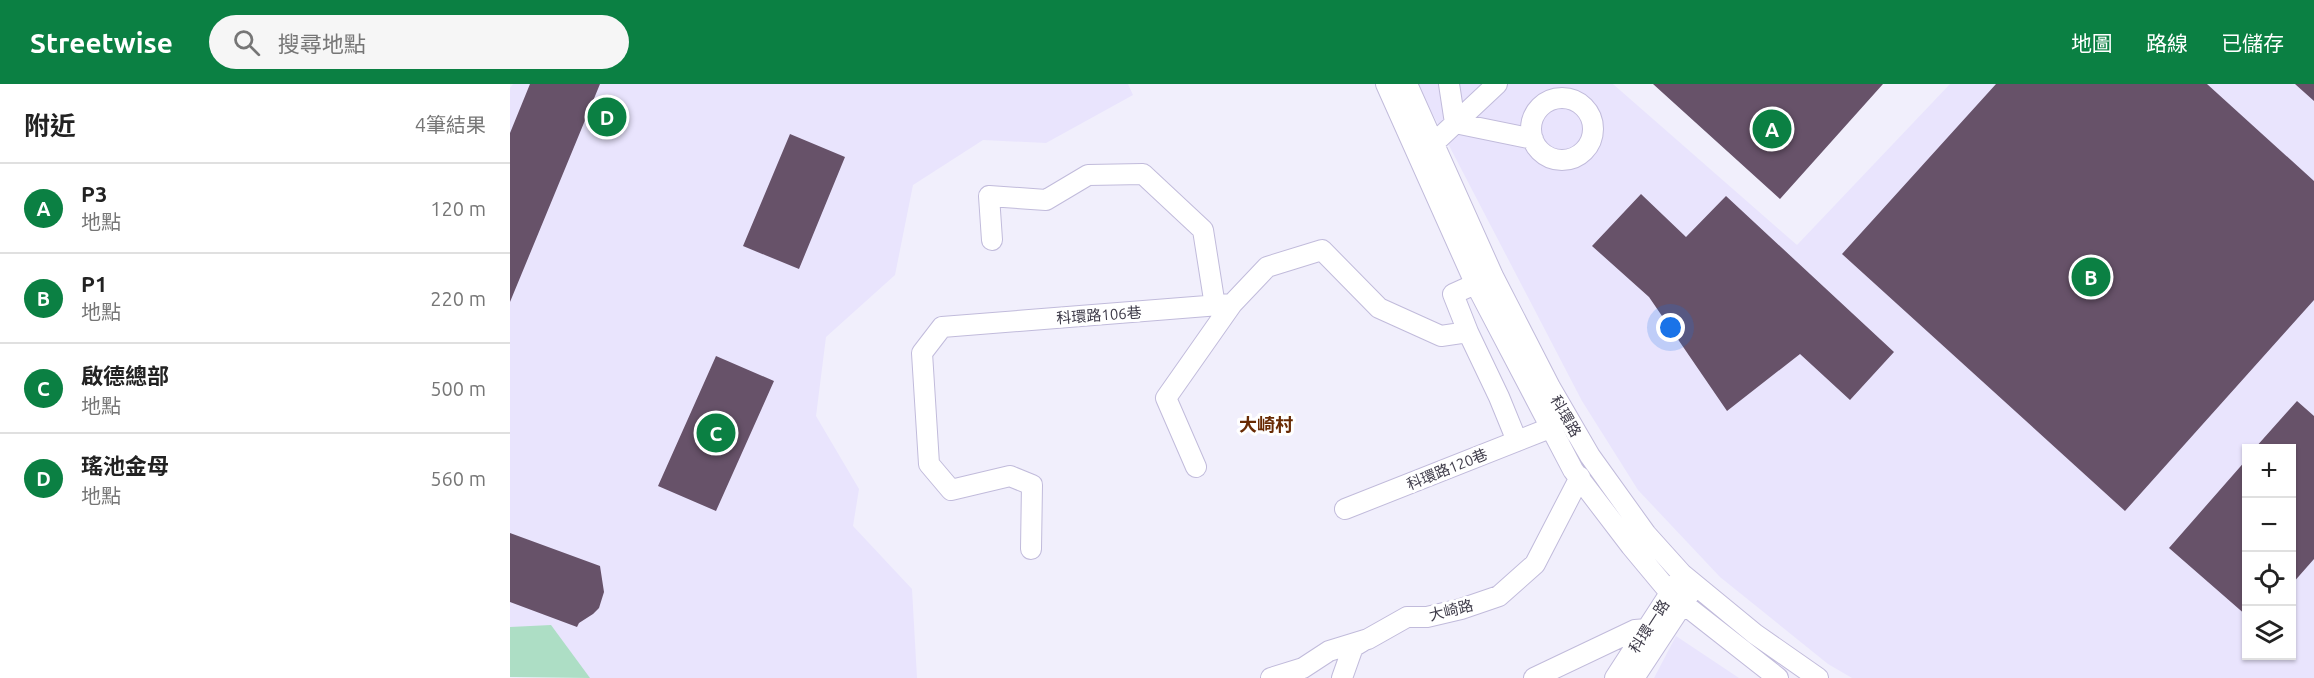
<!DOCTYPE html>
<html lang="zh-TW">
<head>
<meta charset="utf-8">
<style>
	:root { --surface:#fff; --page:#f6f6f6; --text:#222; --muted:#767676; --line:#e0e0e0; --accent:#0b8043 }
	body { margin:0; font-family:Ubuntu,"Noto Sans TC",sans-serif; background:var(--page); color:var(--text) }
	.controls { position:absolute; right:18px; bottom:18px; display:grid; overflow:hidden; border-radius:0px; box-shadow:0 2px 4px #0004 }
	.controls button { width:54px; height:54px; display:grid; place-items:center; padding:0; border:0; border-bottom:2px solid var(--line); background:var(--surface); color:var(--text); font:30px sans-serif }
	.you { position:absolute; left:1161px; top:244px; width:21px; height:21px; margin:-15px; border:4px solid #fff; border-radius:50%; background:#1a73e8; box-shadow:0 0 0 9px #1a73e833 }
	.badge { display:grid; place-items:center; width:39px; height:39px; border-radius:50%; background:var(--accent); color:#fff; font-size:20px; font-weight:700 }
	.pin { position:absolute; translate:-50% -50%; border:3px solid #fff; box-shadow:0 2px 6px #0006 }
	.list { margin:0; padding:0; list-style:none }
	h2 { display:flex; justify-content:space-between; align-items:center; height:78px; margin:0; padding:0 24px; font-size:26px }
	h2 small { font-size:20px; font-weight:400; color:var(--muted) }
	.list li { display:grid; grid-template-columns:39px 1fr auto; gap:18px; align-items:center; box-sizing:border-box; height:90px; padding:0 24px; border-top:2px solid var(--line) }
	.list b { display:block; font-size:22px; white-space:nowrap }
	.list p { margin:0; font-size:20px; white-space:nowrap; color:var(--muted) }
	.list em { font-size:20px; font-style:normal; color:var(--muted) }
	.icon { flex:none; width:33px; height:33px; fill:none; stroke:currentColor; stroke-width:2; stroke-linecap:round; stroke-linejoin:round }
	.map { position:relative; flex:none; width:1804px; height:594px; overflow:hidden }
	header { display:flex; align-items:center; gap:36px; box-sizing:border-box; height:84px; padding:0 30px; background:var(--accent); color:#fff }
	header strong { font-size:28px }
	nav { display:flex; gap:33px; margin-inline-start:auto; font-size:21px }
	.search { width:420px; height:54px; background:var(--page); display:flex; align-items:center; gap:15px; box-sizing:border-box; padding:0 21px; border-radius:33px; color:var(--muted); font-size:22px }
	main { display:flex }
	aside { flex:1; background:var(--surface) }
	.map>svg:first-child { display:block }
	.built { fill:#e9e4fd; fill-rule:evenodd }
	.green { fill:#addec5 }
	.building { fill:#675269 }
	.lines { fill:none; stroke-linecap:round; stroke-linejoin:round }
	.minor-casing { stroke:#c1bbdb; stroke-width:22 }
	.minor { stroke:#fff; stroke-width:20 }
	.labels { text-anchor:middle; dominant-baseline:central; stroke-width:6; stroke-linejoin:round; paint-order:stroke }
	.street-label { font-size:15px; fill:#3d3a48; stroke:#fff }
	.quarter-label { font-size:18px; font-weight:bold; fill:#682a03; stroke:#fff }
</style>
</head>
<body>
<header>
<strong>Streetwise</strong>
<div class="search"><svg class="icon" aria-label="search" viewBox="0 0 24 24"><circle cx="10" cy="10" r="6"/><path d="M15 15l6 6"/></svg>搜尋地點</div>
<nav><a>地圖</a><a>路線</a><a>已儲存</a></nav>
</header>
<main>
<aside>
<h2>附近<small>4筆結果</small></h2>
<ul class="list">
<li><span class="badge">A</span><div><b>P3</b><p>地點</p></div><em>120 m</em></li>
<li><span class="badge">B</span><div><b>P1</b><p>地點</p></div><em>220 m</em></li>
<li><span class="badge">C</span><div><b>啟德總部</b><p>地點</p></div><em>500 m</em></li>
<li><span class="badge">D</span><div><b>瑤池金母</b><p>地點</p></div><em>560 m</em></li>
</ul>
</aside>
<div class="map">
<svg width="1804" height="594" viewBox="0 0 1804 594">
	<rect width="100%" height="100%" fill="#f1effc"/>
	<path class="built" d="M3,0H618L623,11L536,59L473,56L403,101L385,191L316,253L306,332L349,405L343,442L402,505L407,594H80L0,560V4Z
		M907,0H1103L1287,161L1440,0H1804V594H1342L1318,580L1210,493L1128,406L1072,317ZM1736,364H1782V572H1736Z
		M1166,552L1229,594H1144Z"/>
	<path class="green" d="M41,541L80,594L0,593V543Z"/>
	<path class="building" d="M20,0H90L0,218V49Z
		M1143,0H1373L1270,115Z
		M1486,0H1697L1804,97V216L1615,427L1332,170Z
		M1785,0H1804V17Z
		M280,50L335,73L289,185L233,162Z
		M1131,110L1176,153L1216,112L1384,268L1340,316L1290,270L1217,327L1139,213L1082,162Z
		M206,272L264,297L206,427L148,402Z
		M1787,317L1804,332V475L1782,500V364H1745Z
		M1737,375V532L1659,464Z
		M0,449L90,482L94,508L89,524L83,530L69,539L67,543L0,518Z"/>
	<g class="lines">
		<defs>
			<path id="minor" d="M876,0L965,199L1063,386L1121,462L1161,510L1268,594
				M897,0L983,192L1040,303L1080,372L1136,450L1172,490L1245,550L1308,594
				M939,0L945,39L1023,55
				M1021 45a31 31 0 1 1 62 0a31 31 0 1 1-62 0Z
				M912,65L923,60L987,0
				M482,156L479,112L536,116L578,91L633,90L693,146L705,222
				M958,248L989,313L1007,357
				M686,383L656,314L722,220
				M835,425L1040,344
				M521,465L522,401L500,392L441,406L419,380L412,269L432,243L722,220L757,183L812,166L869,224L931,252L958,248L943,210L983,192
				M761,594L793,584L819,567L858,555L897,533H917L951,525L989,512L1025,480L1070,393
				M832,594L843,563L853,557
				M1024,594L1125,546L1137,545L1151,552
				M1105,594L1166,500
				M1124,594L1180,509"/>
		</defs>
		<use href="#minor" class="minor-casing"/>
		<use href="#minor" class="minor"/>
	</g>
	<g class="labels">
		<g class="street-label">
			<text transform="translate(589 231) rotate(-4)">科環路106巷</text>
			<text transform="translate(1056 332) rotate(60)">科環路</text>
			<text transform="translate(937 385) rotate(-22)">科環路120巷</text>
			<text transform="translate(941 526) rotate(-14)">大崎路</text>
			<text transform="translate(1139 542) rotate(-57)">科環一路</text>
		</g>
		<g class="quarter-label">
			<text x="756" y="340">大崎村</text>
		</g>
	</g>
</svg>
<div class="controls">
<button>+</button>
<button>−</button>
<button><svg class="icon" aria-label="locate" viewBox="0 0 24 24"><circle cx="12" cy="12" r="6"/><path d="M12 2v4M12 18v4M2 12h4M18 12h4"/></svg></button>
<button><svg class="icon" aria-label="layers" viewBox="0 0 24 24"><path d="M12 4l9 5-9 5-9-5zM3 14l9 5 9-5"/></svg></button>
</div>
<div class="you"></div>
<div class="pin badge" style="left:1262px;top:45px">A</div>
<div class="pin badge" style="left:1581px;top:193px">B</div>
<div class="pin badge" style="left:206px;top:349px">C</div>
<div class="pin badge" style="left:97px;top:33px">D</div>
</div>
</main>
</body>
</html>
